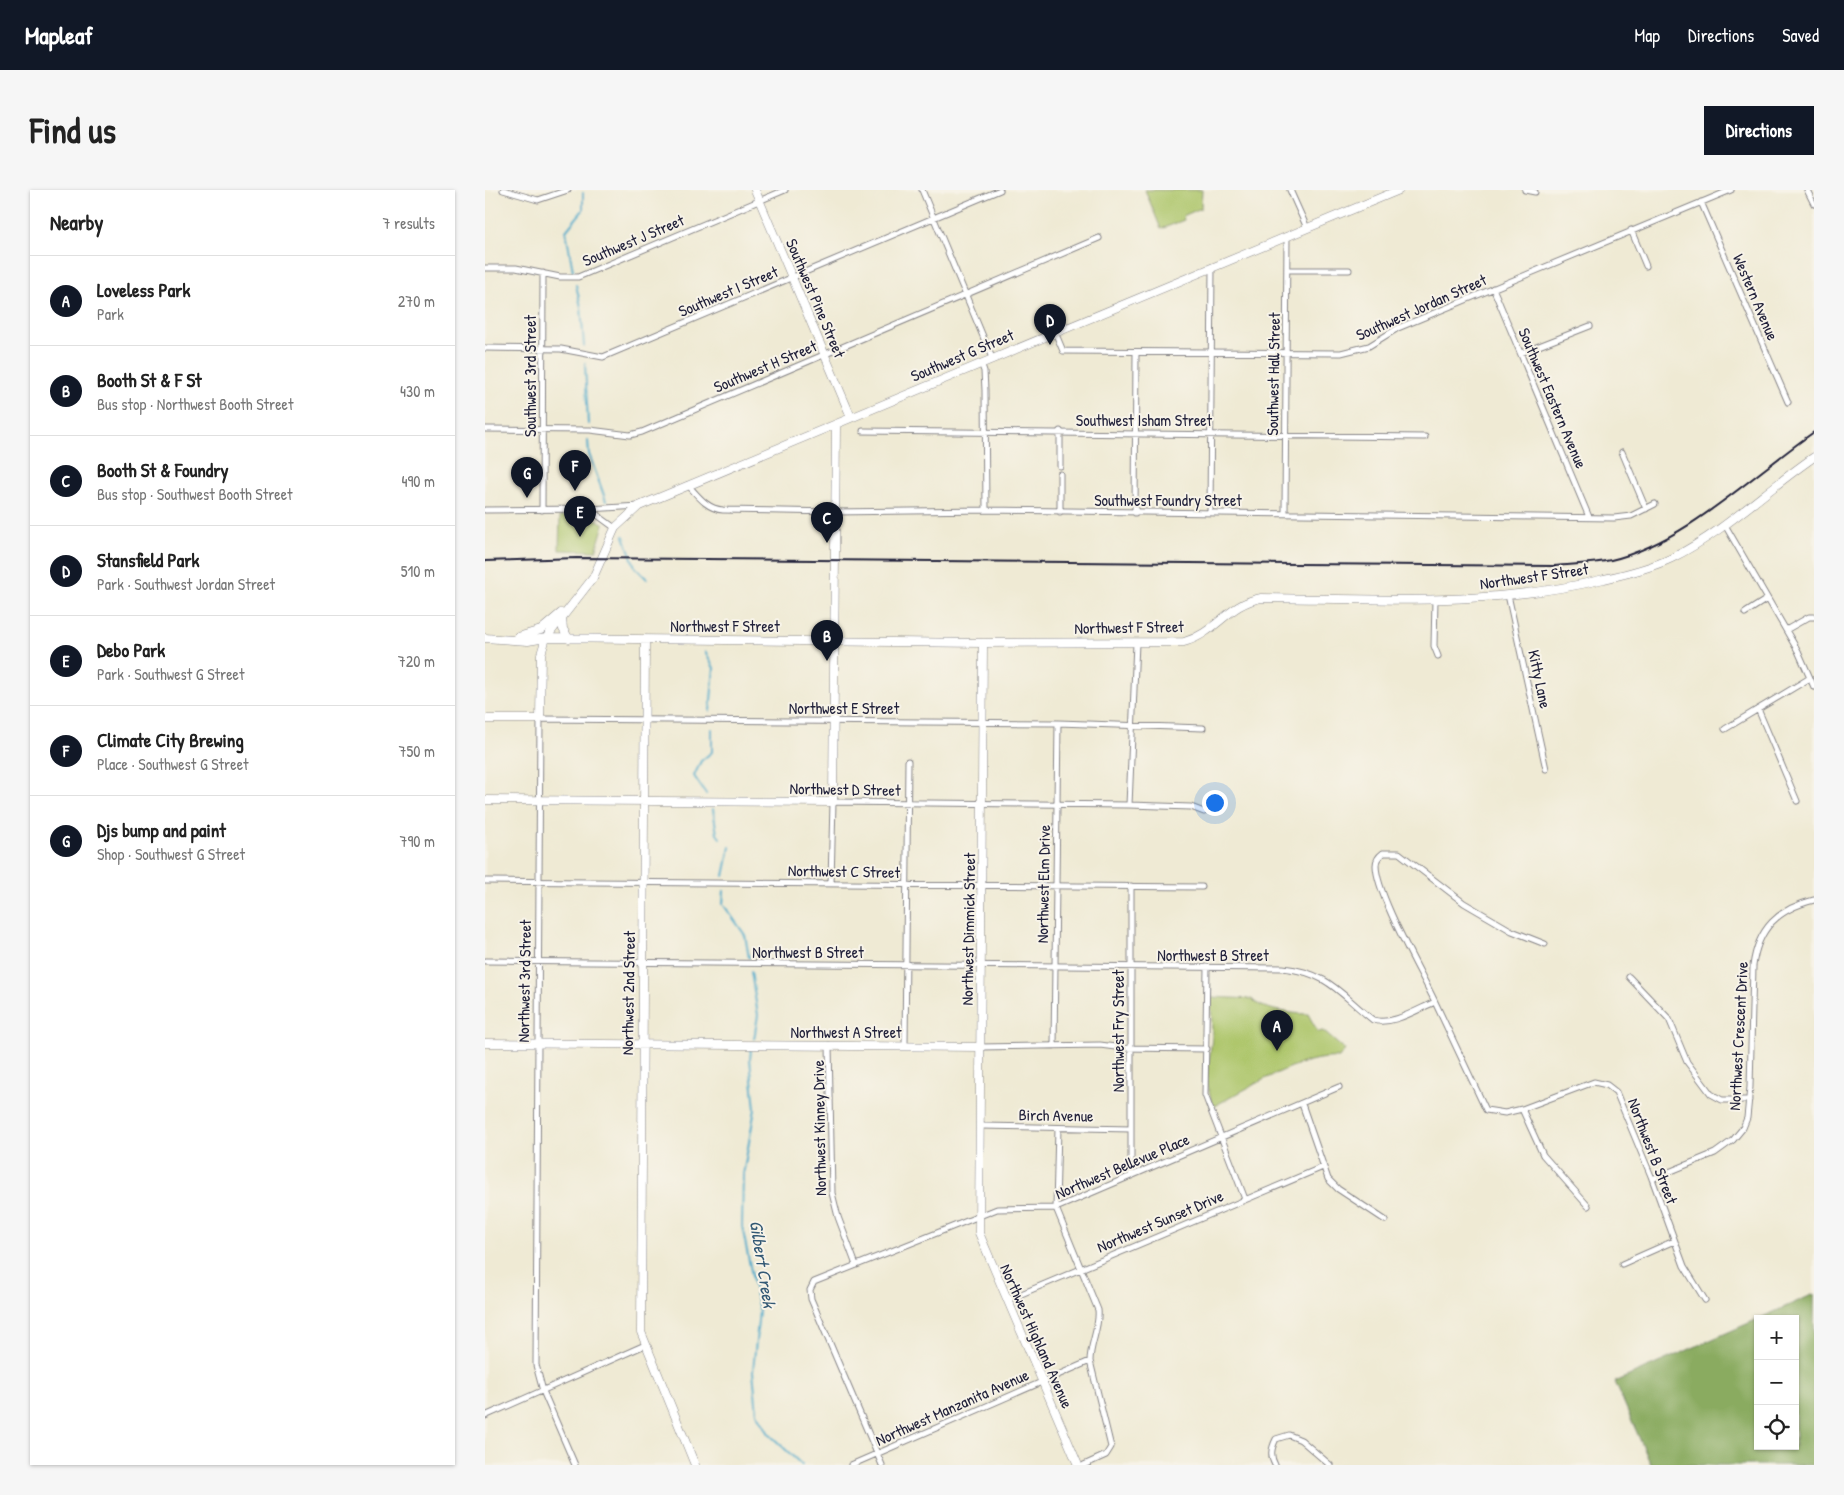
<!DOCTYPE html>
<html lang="en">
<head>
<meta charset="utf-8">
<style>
	:root { --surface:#fff; --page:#f6f6f6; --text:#222; --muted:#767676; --line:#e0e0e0; --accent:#111827 }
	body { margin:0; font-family:"Patrick Hand",sans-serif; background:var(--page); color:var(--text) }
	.controls { position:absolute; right:15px; bottom:15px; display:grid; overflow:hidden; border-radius:0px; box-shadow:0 1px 4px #0004 }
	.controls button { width:45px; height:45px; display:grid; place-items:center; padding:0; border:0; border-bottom:1px solid var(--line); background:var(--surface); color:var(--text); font:25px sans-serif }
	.you { position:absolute; left:729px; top:612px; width:18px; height:18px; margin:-12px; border:4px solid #fff; border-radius:50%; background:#1a73e8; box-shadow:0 0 0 8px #1a73e833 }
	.badge { display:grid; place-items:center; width:32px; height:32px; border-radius:50%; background:var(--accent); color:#fff; font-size:16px; font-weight:700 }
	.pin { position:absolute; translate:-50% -41px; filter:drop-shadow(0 1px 2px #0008) }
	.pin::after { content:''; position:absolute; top:26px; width:18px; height:15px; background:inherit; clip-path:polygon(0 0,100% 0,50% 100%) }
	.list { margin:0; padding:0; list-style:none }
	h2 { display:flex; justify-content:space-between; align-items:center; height:65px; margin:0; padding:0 20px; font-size:21px }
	h2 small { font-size:16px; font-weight:400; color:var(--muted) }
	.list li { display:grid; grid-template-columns:32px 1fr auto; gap:15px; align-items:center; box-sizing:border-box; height:90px; padding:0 20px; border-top:1px solid var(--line) }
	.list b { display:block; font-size:19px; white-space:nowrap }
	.list p { margin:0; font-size:16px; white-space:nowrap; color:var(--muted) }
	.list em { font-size:16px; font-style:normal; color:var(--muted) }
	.icon { flex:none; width:28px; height:28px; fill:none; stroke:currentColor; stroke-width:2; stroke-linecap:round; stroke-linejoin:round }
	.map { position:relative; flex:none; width:1329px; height:1275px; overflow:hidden; border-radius:0px }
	header { display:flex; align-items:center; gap:30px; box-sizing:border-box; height:70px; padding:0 25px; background:var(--accent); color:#fff }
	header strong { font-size:24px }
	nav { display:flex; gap:28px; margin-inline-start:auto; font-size:18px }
	.intro { display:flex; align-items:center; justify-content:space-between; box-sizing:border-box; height:120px; padding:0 30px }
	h1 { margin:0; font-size:35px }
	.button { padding:12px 22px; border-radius:0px; background:var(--accent); color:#fff; font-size:18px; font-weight:700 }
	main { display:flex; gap:30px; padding:0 30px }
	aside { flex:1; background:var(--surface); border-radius:0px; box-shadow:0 1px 4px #0004 }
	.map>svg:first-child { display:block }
	.green { fill:#aec66c; stroke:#687454 }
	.forest { fill:#8aab60; stroke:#56664e }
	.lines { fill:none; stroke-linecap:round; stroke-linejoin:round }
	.stream { stroke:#4dabcb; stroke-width:2 }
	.street-casing { stroke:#888688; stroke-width:7 }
	.secondary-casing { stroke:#888688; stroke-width:9 }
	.street { stroke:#fff; stroke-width:5 }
	.secondary { stroke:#fff; stroke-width:8 }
	.rail { stroke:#22223b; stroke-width:2 }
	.labels { text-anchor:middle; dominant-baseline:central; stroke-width:4; stroke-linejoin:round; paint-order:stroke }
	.street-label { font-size:16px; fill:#22223b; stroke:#f7f3e8 }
	.water-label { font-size:18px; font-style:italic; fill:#335975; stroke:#f7f3e8 }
</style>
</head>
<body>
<header>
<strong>Mapleaf</strong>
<nav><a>Map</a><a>Directions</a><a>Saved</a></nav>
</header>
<div class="intro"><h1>Find us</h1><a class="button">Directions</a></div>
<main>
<aside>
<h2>Nearby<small>7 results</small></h2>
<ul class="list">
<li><span class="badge">A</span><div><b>Loveless Park</b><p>Park</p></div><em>270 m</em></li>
<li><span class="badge">B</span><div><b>Booth St &amp; F St</b><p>Bus stop · Northwest Booth Street</p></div><em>430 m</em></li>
<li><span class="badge">C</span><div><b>Booth St &amp; Foundry</b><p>Bus stop · Southwest Booth Street</p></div><em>490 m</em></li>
<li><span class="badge">D</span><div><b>Stansfield Park</b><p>Park · Southwest Jordan Street</p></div><em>510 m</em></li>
<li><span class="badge">E</span><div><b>Debo Park</b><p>Park · Southwest G Street</p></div><em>720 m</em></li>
<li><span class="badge">F</span><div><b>Climate City Brewing</b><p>Place · Southwest G Street</p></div><em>750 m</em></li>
<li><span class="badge">G</span><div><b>Djs bump and paint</b><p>Shop · Southwest G Street</p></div><em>790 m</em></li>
</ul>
</aside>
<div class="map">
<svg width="1329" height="1275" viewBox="0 0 1329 1275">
	<rect width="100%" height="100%" fill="#f7f3e8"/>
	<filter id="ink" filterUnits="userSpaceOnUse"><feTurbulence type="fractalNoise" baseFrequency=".02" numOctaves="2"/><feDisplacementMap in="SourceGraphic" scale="10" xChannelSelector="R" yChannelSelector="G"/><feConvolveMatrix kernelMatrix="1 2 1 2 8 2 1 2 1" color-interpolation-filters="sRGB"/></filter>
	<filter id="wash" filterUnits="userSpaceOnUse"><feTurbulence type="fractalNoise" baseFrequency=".0096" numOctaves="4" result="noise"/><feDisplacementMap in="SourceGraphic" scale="20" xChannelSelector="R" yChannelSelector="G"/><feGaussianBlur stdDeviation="1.12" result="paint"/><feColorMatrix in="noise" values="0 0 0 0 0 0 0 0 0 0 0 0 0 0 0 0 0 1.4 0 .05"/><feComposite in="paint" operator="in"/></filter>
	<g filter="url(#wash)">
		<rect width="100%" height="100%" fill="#efead4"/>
		<path class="green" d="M660,0H717L716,18L698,26L699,30L676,39Z
			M75,326L109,328L119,334L111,361L74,360Z
			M726,807L767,809C775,820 809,824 823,824L833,842L838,841L860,860L854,868C816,864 763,899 729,916C717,889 725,874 727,846C727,833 726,820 726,807Z"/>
		<path class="forest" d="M1329,1104V1275H1166L1130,1192L1273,1129V1256H1310V1129H1273Z"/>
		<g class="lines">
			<path class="stream" d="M88,81L81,41L98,20V3
				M91,95L96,117L99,156
				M100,173L103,234
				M103,251L104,264L121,311
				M139,346L150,377L162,389
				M220,462L229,478L225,521
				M221,604L209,586L216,571L227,562V539
				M228,619L232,644L235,648
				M239,686L245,657
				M239,701L238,714L260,745L264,768
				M266,782L273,825L269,849
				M266,860L265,869L270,919L258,985L257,1036L274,1121L268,1181L272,1223L284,1244L317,1275"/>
		</g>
	</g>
	<g filter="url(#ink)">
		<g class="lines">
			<defs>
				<path id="street" d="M18,0L53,10L83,0
					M437,0L507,168
					M805,0L822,38
					M1040,0L1050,2
					M1322,0L1329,14
					M1216,12L1303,212
					M1146,40L1161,76
					M0,78H31L75,87H93L300,0
					M802,80H864
					M1008,98L1104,327
					M570,142L578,161L856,163L884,156L913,138L1246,0
					M0,158L76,159L118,167L515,0
					M1036,163L1105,136
					M496,173L499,181L500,200L501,320
					M0,239L105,240L145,245L157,242L614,48
					M378,241L940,247
					M1137,262L1161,319
					M575,276V241
					M203,295C213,306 222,319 238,320L350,322L501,320L1129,328L1146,326L1170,314
					M104,319L130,338
					M0,320L104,319L154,316
					M57,320L58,83
					M575,322V284
					M725,322L727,77
					M650,323L651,162
					M800,323L802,46
					M1240,335L1313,461L1329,497
					M1023,405L1061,579
					M950,409L949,456L953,466
					M1260,423L1282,409
					M1301,440L1324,427H1329
					M1273,519L1312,611
					M1240,539L1325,488
					M644,615L651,453
					M0,691L717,697
					M346,693L348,612L644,615L706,617L719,622
					M0,771L798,778C844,783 854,803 888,830C907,836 933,819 950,812L1001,920L1020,923L1037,919L1109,892L1122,895L1131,902L1166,986L1199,1076L1220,1110
					M722,777L720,905L760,1009
					M1144,787L1184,829L1202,872L1226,904L1237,910H1264
					M950,812C936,782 891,704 891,675C891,669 894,666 898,663H914L979,713L1027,741L1060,754
					M344,855L347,1003L353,1027L371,1075
					M420,856L423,571
					M569,856L573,533
					M496,857L615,855L638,858L722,859
					M817,914L843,989L853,999L900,1030
					M1037,919L1058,965L1103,1016
					M496,936L646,939
					M573,938L571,1018L613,1120C615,1137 605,1154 605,1171L626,1257L621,1265L599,1275
					M646,986V696
					M1167,989L1230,963L1248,950L1258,938L1262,928L1265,897L1268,776C1273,738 1293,719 1329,710
					M1137,1074L1189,1051
					M522,1110L838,977
					M0,1226L160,1155
					M90,1275L58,1201L51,1175L55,529L573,533L718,538
					M366,1275L605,1171
					M397,1275L326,1109L325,1100L329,1092L512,1019L571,1018L854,897
					M790,1275C785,1266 786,1259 791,1249L804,1245L816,1250L845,1275"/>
				<path id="secondary" d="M270,0L366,227
					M77,428L78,439L84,449
					M33,447L56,440L76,423
					M0,448L43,451L61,448L498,453L699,452C731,443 743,414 776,408C890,409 1007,417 1119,389C1142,384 1166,378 1187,368C1239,342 1281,300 1329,267
					M160,450L156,1142L210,1275
					M498,453L494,1043L593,1275
					M0,529H55L56,464L61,448L108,388L130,338L154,316L914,0
					M0,610L348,612L351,234
					M0,853L496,857"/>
			</defs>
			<use href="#street" class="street-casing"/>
			<use href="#secondary" class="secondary-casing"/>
			<use href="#street" class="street"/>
			<use href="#secondary" class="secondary"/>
			<path class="rail" d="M0,371L91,368L1069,376C1088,374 1108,374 1126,370C1201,352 1267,285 1329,242"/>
		</g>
	</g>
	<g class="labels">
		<g class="street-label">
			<text transform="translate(148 50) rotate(-23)">Southwest J Street</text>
			<text transform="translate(243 101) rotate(-23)">Southwest I Street</text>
			<text transform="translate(1271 107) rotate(67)">Western Avenue</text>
			<text transform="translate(331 108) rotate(67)">Southwest Pine Street</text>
			<text transform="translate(936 117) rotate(-24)">Southwest Jordan Street</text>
			<text transform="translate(477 165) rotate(-23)">Southwest G Street</text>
			<text transform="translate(280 176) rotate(-23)">Southwest H Street</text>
			<text transform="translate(788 184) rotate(-89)">Southwest Hall Street</text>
			<text transform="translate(45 186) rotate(-90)">Southwest 3rd Street</text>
			<text transform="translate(1068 208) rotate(67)">Southwest Eastern Avenue</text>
			<text x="659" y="230">Southwest Isham Street</text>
			<text x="683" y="310">Southwest Foundry Street</text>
			<text transform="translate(1049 386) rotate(-8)">Northwest F Street</text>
			<text x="240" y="436">Northwest F Street</text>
			<text transform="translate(644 437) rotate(-1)">Northwest F Street</text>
			<text transform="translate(1055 489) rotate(78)">Kitty Lane</text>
			<text x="359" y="518">Northwest E Street</text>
			<text transform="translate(360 599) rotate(1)">Northwest D Street</text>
			<text transform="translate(359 681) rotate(1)">Northwest C Street</text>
			<text transform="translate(558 694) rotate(-89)">Northwest Elm Drive</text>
			<text transform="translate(483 739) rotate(-89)">Northwest Dimmick Street</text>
			<text x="323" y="762">Northwest B Street</text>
			<text x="728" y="765">Northwest B Street</text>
			<text transform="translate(39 791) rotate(-89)">Northwest 3rd Street</text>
			<text transform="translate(143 803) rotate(-89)">Northwest 2nd Street</text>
			<text transform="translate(633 841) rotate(-90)">Northwest Fry Street</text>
			<text x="361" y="842">Northwest A Street</text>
			<text transform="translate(1253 846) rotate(-87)">Northwest Crescent Drive</text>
			<text transform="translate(571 925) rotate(1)">Birch Avenue</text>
			<text transform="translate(334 938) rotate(-91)">Northwest Kinney Drive</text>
			<text transform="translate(1168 961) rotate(69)">Northwest B Street</text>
			<text transform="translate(637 976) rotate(-23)">Northwest Bellevue Place</text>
			<text transform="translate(675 1031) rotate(-23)">Northwest Sunset Drive</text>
			<text transform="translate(552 1146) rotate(66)">Northwest Highland Avenue</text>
			<text transform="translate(467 1217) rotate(-24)">Northwest Manzanita Avenue</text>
		</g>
		<g class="water-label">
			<text transform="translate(278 1074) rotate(81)">Gilbert Creek</text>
		</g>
	</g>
</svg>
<div class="controls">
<button>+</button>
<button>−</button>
<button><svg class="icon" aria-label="locate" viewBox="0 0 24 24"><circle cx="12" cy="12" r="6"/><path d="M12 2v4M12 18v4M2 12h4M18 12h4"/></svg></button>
</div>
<div class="you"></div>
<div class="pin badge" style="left:792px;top:861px">A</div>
<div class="pin badge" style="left:342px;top:471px">B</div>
<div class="pin badge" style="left:342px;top:353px">C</div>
<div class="pin badge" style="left:565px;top:155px">D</div>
<div class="pin badge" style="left:95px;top:347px">E</div>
<div class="pin badge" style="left:90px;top:301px">F</div>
<div class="pin badge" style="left:42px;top:308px">G</div>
</div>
</main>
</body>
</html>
